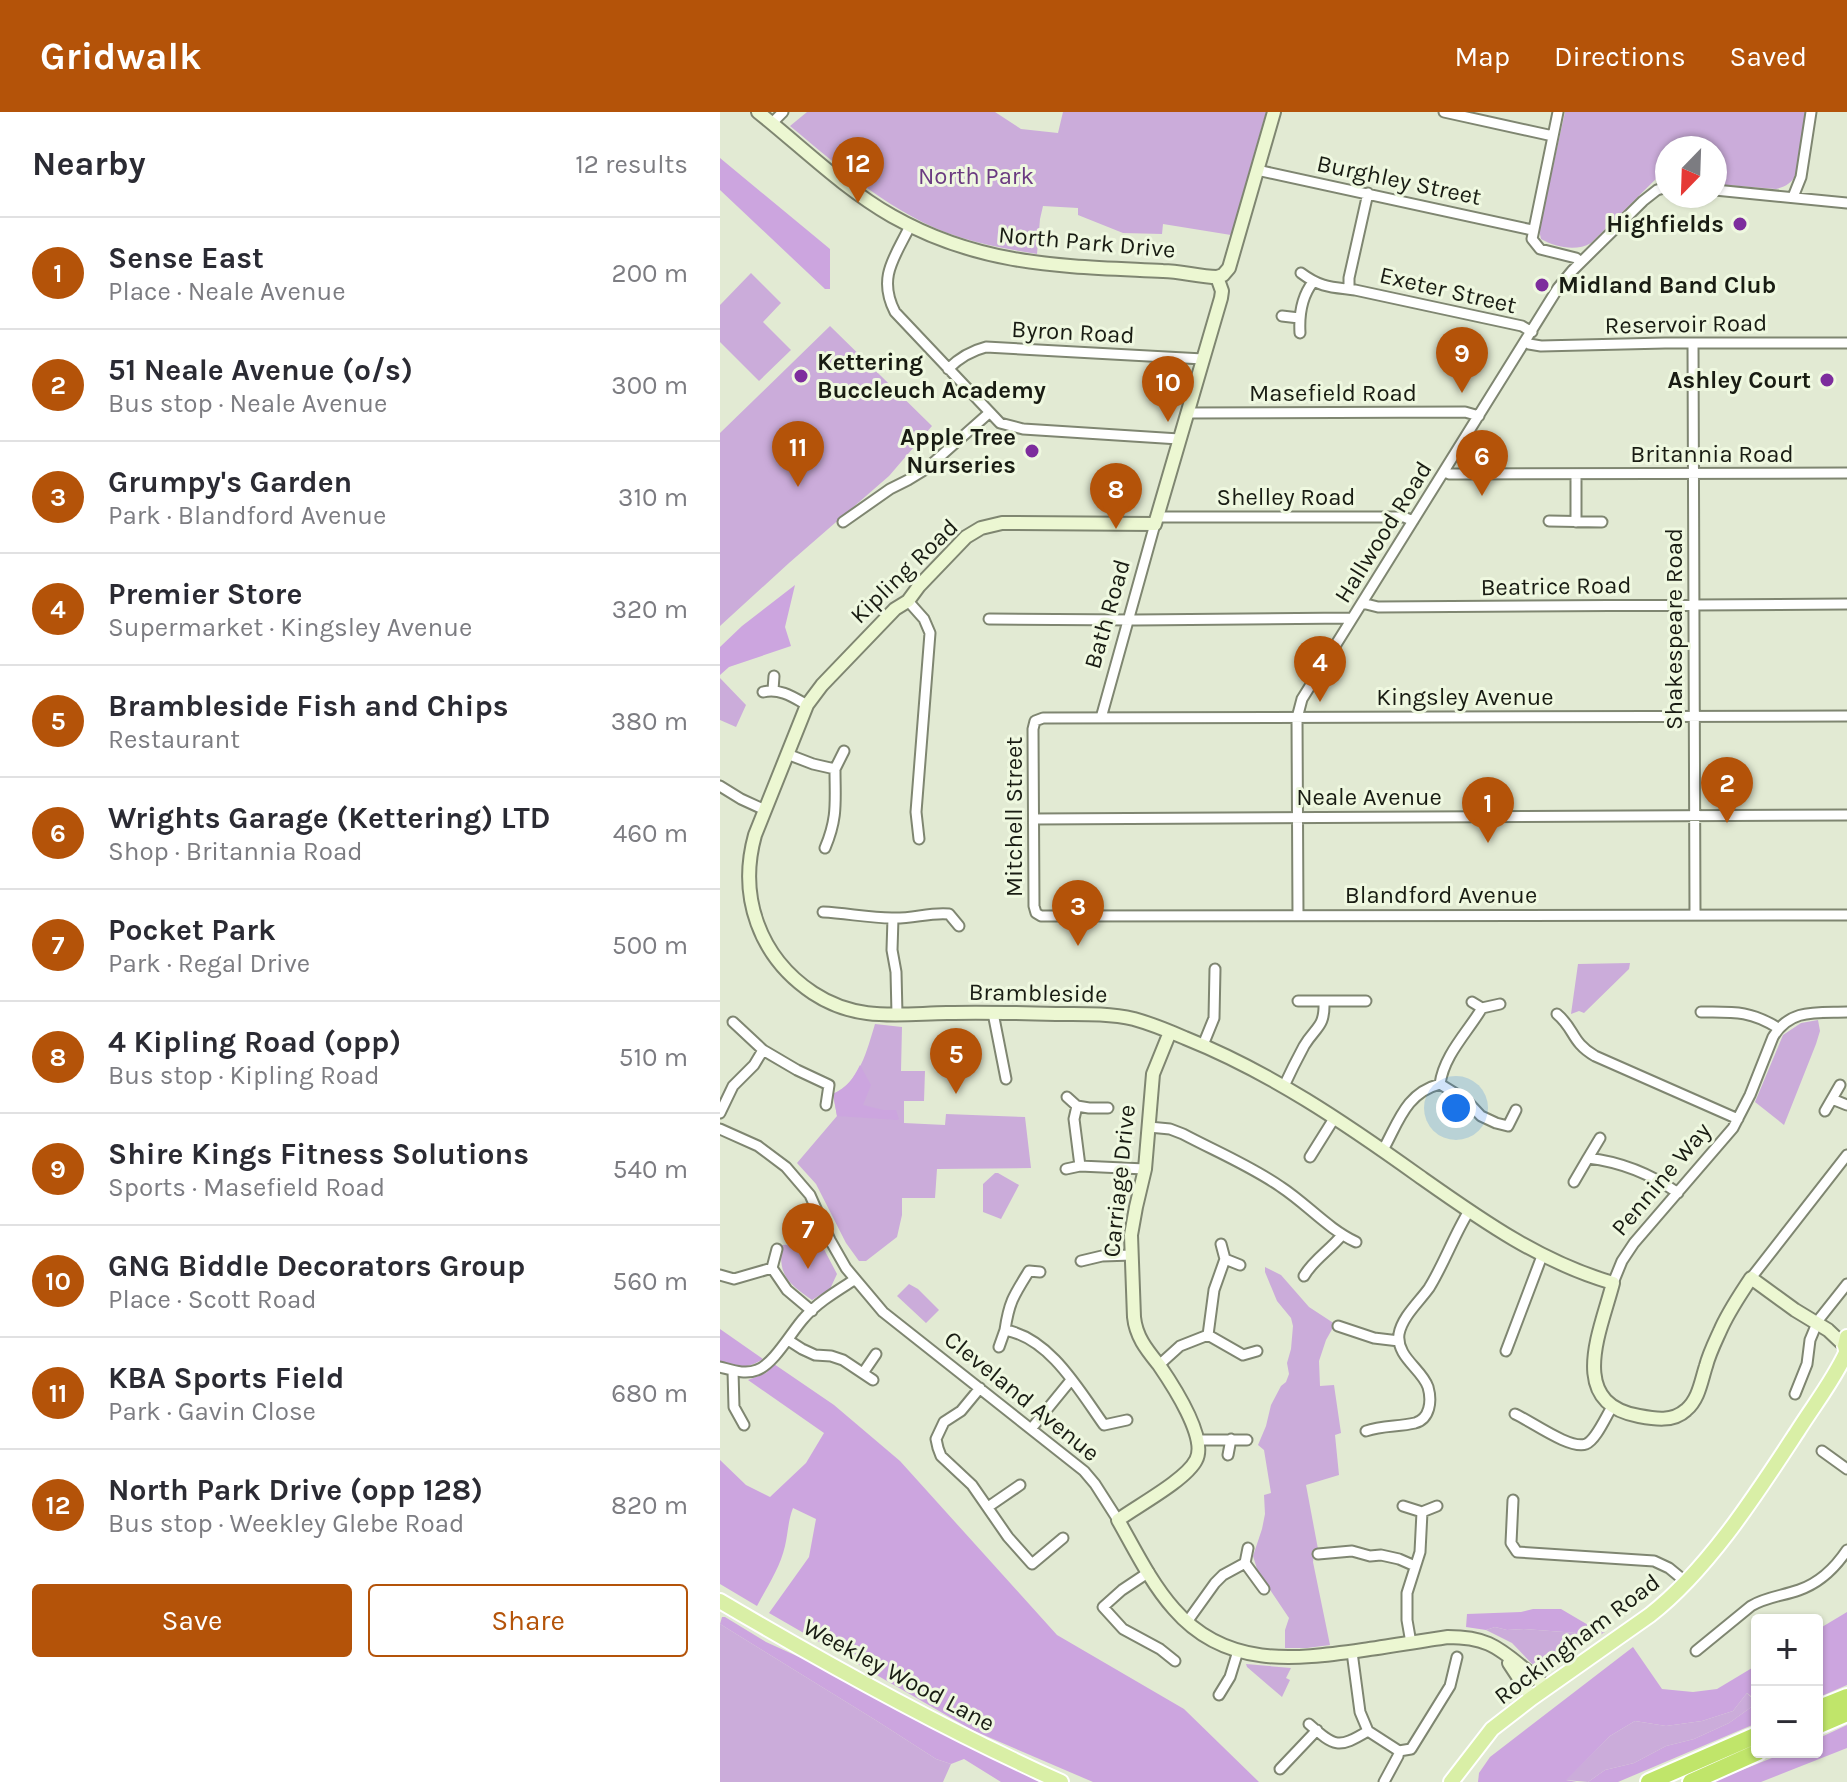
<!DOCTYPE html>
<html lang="en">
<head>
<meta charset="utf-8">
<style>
	:root { --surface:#fff; --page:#f2f2f3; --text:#2b2b33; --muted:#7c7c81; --line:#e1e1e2; --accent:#b45309 }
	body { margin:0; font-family:Karla,sans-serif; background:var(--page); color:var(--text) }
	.controls { position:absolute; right:24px; bottom:24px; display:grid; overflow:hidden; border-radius:8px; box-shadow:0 2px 6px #0004 }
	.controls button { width:72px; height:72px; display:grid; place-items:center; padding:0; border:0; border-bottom:2px solid var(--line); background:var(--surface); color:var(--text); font:40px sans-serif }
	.compass { position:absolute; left:935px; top:24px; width:72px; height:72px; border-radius:50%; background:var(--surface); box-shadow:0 2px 6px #0004; rotate:203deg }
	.you { position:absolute; left:736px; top:996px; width:28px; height:28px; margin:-20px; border:6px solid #fff; border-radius:50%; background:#1a73e8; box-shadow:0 0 0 12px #1a73e833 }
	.badge { display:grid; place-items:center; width:52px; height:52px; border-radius:50%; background:var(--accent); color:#fff; font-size:26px; font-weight:700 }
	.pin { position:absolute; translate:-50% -66px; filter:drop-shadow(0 2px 4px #0008) }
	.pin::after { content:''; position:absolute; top:42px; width:28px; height:24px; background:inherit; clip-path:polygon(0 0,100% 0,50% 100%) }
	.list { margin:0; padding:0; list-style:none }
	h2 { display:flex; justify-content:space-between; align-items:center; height:104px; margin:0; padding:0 32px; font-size:34px }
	h2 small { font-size:26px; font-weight:400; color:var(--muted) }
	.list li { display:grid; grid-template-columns:52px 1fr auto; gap:24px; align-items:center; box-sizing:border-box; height:112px; padding:0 32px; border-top:2px solid var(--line) }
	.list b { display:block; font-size:30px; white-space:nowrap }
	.list p { margin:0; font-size:26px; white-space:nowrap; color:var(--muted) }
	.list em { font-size:26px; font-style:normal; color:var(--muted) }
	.actions { display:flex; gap:16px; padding:24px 32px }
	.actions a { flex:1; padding:18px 0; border:2px solid var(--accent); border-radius:8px; text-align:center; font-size:28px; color:var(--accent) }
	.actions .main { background:var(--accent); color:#fff }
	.map { position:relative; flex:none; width:1127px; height:1670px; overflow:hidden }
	header { display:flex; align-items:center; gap:48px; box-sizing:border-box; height:112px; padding:0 40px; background:var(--accent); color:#fff }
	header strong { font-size:38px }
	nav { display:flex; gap:44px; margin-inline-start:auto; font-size:28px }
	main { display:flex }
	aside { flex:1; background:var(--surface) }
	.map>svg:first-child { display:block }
	.green { fill:#cbacda }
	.forest { fill:#cca5df }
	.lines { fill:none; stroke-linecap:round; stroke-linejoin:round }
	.street-casing { stroke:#7f8671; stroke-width:13 }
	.secondary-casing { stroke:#7f8671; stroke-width:16 }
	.primary-casing { stroke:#fff; stroke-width:18 }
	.highway-casing { stroke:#fff; stroke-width:20 }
	.street { stroke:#fff; stroke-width:9 }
	.secondary { stroke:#ecf7d2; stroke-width:12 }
	.primary { stroke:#d9efa6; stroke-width:14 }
	.highway { stroke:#c0e56a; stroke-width:16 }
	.poi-dot { fill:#7d2d9d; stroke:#eff8e0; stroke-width:3 }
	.labels { text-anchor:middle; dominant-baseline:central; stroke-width:6; stroke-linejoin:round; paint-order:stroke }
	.park-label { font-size:24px; fill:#6b3b81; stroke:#eff8e0 }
	.street-label { font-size:24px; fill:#191c13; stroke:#eff8e0 }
	.poi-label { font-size:24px; font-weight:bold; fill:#191c13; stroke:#eff8e0; text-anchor:end }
</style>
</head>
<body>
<header>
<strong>Gridwalk</strong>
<nav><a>Map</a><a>Directions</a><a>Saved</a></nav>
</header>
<main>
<aside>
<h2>Nearby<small>12 results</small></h2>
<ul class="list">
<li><span class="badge">1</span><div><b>Sense East</b><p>Place · Neale Avenue</p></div><em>200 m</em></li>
<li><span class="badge">2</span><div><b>51 Neale Avenue (o/s)</b><p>Bus stop · Neale Avenue</p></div><em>300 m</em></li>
<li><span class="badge">3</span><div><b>Grumpy's Garden</b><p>Park · Blandford Avenue</p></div><em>310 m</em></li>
<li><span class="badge">4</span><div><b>Premier Store</b><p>Supermarket · Kingsley Avenue</p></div><em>320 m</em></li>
<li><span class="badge">5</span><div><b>Brambleside Fish and Chips</b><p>Restaurant</p></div><em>380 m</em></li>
<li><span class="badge">6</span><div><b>Wrights Garage (Kettering) LTD</b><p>Shop · Britannia Road</p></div><em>460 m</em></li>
<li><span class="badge">7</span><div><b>Pocket Park</b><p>Park · Regal Drive</p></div><em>500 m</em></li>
<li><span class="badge">8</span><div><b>4 Kipling Road (opp)</b><p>Bus stop · Kipling Road</p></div><em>510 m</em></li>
<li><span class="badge">9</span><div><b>Shire Kings Fitness Solutions</b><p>Sports · Masefield Road</p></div><em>540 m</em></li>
<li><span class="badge">10</span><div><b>GNG Biddle Decorators Group</b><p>Place · Scott Road</p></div><em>560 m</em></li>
<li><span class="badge">11</span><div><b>KBA Sports Field</b><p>Park · Gavin Close</p></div><em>680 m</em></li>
<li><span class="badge">12</span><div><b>North Park Drive (opp 128)</b><p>Bus stop · Weekley Glebe Road</p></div><em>820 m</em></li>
</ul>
<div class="actions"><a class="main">Save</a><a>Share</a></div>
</aside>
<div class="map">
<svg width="1127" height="1670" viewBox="0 0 1127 1670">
	<rect width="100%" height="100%" fill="#e2ead3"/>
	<path class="green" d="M87,0H275L301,17L338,21L343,0H546L511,123L443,112L442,122L403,121L358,103V96L323,94L320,107L317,142C291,138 265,133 239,125C174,104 122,57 70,14Z
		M845,0H1085L1076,62C1072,71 1065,75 1056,77L995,72V36H947V62L944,59L871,131C856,140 835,135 821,127L819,118Z
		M31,161L61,191L43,210L71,238L39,269L0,230V193Z
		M110,214L212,314L169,364L69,451L0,514V321Z
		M0,566L26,593L16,615L0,608Z
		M910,851L909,857L864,901L859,899L851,902L858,852Z
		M1098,908L1100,919L1096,932L1064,1013L1035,990L1063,923L1081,911Z
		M155,912L182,915L181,959H205L204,989H184V1011L225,1013L226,1002L305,1005L311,1056L217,1057L215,1086H182V1103L177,1125L146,1149H139L126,1131L96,1072L77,1051L117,1004L113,982C140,970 147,938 155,912Z
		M275,1061H278L299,1073L281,1107L263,1100V1072Z
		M96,1122L117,1162L110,1177L92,1188C68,1171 58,1164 62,1133L80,1132Z
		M545,1155L561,1163L589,1195L615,1212L606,1228L599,1249L600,1274L614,1273L621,1321L615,1323L619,1363L586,1373L598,1437L594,1442L593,1450L610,1533L587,1536H565V1518L569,1506L538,1460L533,1444L542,1417L545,1402L544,1383L551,1381L544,1338L538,1333L546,1314L551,1293L561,1274L566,1270L569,1262L567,1251L571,1237L573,1214L571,1206L557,1189L545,1160Z
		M189,1172L198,1177L219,1198L206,1211L177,1184Z
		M0,1512L157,1609L216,1647L231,1652L223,1670H0Z
		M775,1515L787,1518L804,1517L857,1521L875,1517L885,1520L825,1556L815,1555L792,1531L766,1518Z
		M526,1552L571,1556L566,1566L570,1568L562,1585L527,1555Z
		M1027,1581L1037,1591L1009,1611L974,1627L946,1634L914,1651L885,1658L868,1670L845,1668L890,1624L915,1609L946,1614L982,1609L1013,1599Z"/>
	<path class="forest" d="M0,46L110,137V177H105L0,78Z
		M75,473L65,515L71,534L9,555L0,563V535L22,514Z
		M140,953L151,973L143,993L163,998H176L179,1007L177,1008L117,1004L113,982C127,976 133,967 140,953Z
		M0,1217L43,1247C29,1256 15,1258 0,1249Z
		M54,1252L114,1293L180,1349L337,1523L464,1597L539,1670H373L252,1618L49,1501L89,1445L96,1407L73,1396C68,1409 68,1421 65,1434C60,1456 47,1475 37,1494L0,1472V1348L26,1373L50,1385L86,1351L104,1321L28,1268L46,1261Z
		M813,1497H841L875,1517L857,1521L804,1517L787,1518L775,1515L766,1518L746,1515L747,1502L801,1500Z
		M1127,1500V1573L1097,1586V1518Z
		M2,1505H5L46,1530L110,1559L319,1670H281L244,1647L231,1652L216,1647L157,1609L0,1512Z
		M913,1535L942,1577L973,1580L997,1577L1037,1553V1589L1027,1581L1013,1599L982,1609L946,1614L915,1609L890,1624L846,1668L857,1670H758L759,1661L770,1645Z
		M1037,1591V1611L898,1670H868L885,1658L914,1651L946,1634L974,1627L1009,1611Z
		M1127,1613V1636L1041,1670H992L1067,1640H1097V1627Z"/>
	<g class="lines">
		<defs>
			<path id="street" d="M724,0L833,24
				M838,0L812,127L820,137L856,146L861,150
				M52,11L63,0
				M537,58L812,118
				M995,78L1127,91
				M1073,85L1081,65L1091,0
				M190,114C175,145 157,165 175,200L280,311L303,317L459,327
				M581,161C601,176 612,175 635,178L802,214L812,220
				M629,177V166L648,81
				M562,204L579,206
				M580,221C579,204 582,184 593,170
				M806,229L809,232L821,234L945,231H1127
				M973,231L975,803
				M228,257C239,246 250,239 266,235L483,247
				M467,301L745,300L759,304
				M724,359L729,362H738L1127,361
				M437,405H684L693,409
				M829,409L882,410
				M123,410L170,377L188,368L206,357L269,301
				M856,410V363
				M188,489L204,507L210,521L196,700L199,727
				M642,491L658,495L1127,492
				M269,507L415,508L632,506
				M53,578L54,564
				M43,580C60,576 73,585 87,593
				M1127,604L323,606L315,609L313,617L314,794L316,801L321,804L1127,803
				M381,606L435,412
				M67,642L93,652L115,657C115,690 118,705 105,736
				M115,657L124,639
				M0,674L21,687L45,698
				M314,707L1127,703
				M103,800C126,801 149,806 172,806C192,807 210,800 229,802L239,814
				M578,803L577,606L582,587L838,176L852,159L923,89L937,78L947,75
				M173,806L172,838L176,860L177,902
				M604,889H646
				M752,890L762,896L780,892
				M762,896C747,921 724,943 720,972L746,988L761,1004L776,1011L788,1014L796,998
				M981,900C1012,900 1030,898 1058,916
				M273,901L286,967
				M837,902C855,917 851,930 875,944L1018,1007
				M13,910L43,938
				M483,933L494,906L495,857
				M564,974C570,961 577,947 584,934C596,914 605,916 604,889H578
				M347,985L357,994L354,1007L360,1054L425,1057
				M1112,987L1127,993
				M357,994L369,996H388
				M1105,999L1120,973
				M0,1001L13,974L34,953L43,938L77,958L109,973L106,993
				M429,1015L450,1017L463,1022C495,1039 531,1054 561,1075C587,1092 608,1117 636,1130
				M0,1017L38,1034L66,1055L90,1083L110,1128L126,1156L163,1200L364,1359L375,1372L398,1408
				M663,1038C679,1009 686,981 720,972
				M590,1045L615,1005
				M868,1046L880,1026
				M346,1057L360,1054
				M854,1070L868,1046C901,1050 931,1062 958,1081
				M501,1132L505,1147L520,1153
				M361,1149L382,1144L412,1143
				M52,1156L57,1137
				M320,1160L309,1159C294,1183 289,1190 285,1218C330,1226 359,1278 384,1313L407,1308
				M0,1163L14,1167L52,1156L67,1178L92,1199
				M584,1164C593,1148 610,1138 622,1123
				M1031,1166L1127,1043
				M893,1171L902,1149L914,1131L1013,1016L1030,983L1053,925C1070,896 1097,901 1127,900
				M618,1214L654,1226L679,1229
				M488,1223L494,1178L505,1147
				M488,1223L523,1243L537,1239
				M68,1228L82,1237L95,1243L111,1244L123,1248L153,1268
				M279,1235L285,1218
				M786,1239L822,1144
				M439,1253L460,1234L488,1223
				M0,1255C12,1258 25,1263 37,1258C54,1252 72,1219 84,1206C98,1190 117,1179 134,1168
				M13,1259L14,1295L24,1313
				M143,1261L156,1242
				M260,1276L241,1299L224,1310L216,1327L218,1336L221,1344L252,1373L288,1425L312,1452L343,1426
				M1075,1282L1087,1252L1090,1228L1095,1216L1100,1206L1127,1172
				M795,1302C811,1309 850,1338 866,1332C876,1328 886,1304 892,1295
				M311,1317L351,1268
				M646,1319C662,1313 678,1315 695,1311C710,1307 712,1289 708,1275C702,1257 676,1245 679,1222C682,1205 699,1190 709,1176C724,1152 734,1123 749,1099
				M477,1328H527
				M1102,1339L1127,1357
				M508,1343L511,1327
				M793,1388L791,1431L797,1440L934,1449L949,1456L966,1470
				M683,1394L702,1400L700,1440L687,1481V1508L691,1531
				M268,1395L300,1373
				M702,1400L717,1394
				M598,1442L632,1439L650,1444L661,1443L679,1447L695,1454
				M525,1451L528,1436
				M429,1460L402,1478L383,1495L403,1517L440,1537L455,1549
				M467,1510L495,1471L503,1463L525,1451L544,1477
				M976,1539L1031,1494C1046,1485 1062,1484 1079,1478C1099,1471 1115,1456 1127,1438
				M632,1540L640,1600L648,1619
				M499,1583L510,1565L518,1539
				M589,1612C615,1635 618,1637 648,1619L679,1639L691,1637L730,1574L737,1545
				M560,1657L597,1618
				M664,1670L678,1644L679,1639"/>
			<path id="secondary" d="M38,0C82,35 123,76 172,104C262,155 344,154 443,159C461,159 479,165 497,165
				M497,165L502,179L501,186L435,412L282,411L261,416L246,425L199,474L188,489L175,497L102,573L87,593L35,723C18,784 39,845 93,881C137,910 178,902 227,901C264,900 300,901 336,902C362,902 389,901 414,907C432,912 449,919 465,926C550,960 625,1011 699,1064C760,1107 820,1150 893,1171C881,1218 846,1291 919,1304C935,1307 953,1310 966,1298C979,1287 981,1269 986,1254C989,1242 995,1230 1000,1219C1008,1200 1020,1183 1031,1166L1075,1198L1108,1218L1125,1234
				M497,165L503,163L509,156L554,0
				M450,920L433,962L425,1057L416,1095L411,1123L414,1205C416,1225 427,1238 439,1253C452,1272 488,1326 476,1348C466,1368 417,1394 398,1408C415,1438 431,1471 454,1497C505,1556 573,1548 643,1538C671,1534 700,1529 728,1525C763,1525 776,1533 802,1555C811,1562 820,1568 826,1576
				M789,1551L812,1586"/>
			<path id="primary" d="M1127,1225L1125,1234L1127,1242
				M0,1489C110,1554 223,1617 341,1670
				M731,1670L772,1617L812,1586L930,1503C988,1458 1037,1381 1077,1320C1094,1293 1113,1269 1126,1241"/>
			<path id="highway" d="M1097,1597L1127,1585
				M1097,1614L1127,1601
				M929,1670L1037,1623
				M971,1670L1038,1640"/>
		</defs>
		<use href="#street" class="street-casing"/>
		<use href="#secondary" class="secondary-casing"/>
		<use href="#primary" class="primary-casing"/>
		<use href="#highway" class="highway-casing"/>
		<use href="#street" class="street"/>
		<use href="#secondary" class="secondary"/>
		<use href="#primary" class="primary"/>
		<use href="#highway" class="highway"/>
	</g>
	<g class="poi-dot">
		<circle cx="1020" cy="112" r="8"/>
		<circle cx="822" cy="173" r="8"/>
		<circle cx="81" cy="264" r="8"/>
		<circle cx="1107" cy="268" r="8"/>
		<circle cx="312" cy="339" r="8"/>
	</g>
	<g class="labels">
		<g class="park-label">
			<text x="256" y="64">North Park</text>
		</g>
		<g class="street-label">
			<text transform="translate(679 68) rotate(12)">Burghley Street</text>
			<text transform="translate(367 130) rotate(5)">North Park Drive</text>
			<text transform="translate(728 178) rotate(13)">Exeter Street</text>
			<text transform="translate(966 212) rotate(-1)">Reservoir Road</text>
			<text transform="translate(353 220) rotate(3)">Byron Road</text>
			<text x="613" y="281">Masefield Road</text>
			<text x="992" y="342">Britannia Road</text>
			<text x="566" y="385">Shelley Road</text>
			<text transform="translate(663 420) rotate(-58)">Hallwood Road</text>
			<text transform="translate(184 459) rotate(-44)">Kipling Road</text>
			<text transform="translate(836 474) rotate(-1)">Beatrice Road</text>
			<text transform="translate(387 502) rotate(-74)">Bath Road</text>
			<text transform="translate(954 517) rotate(-90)">Shakespeare Road</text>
			<text x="745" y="585">Kingsley Avenue</text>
			<text x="649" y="685">Neale Avenue</text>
			<text transform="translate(294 705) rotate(-90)">Mitchell Street</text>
			<text x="721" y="783">Blandford Avenue</text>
			<text transform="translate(318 881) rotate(1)">Brambleside</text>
			<text transform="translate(941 1067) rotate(-50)">Pennine Way</text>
			<text transform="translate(399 1069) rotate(-84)">Carriage Drive</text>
			<text transform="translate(302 1284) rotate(39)">Cleveland Avenue</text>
			<text transform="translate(857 1527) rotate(-37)">Rockingham Road</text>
			<text transform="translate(179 1563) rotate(28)">Weekley Wood Lane</text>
		</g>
		<g class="poi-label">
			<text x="1004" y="112">Highfields</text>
			<text x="838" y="173" text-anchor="start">Midland Band Club</text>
			<text x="97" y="250" text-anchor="start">Kettering<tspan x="97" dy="28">Buccleuch Academy</tspan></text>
			<text x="1091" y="268">Ashley Court</text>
			<text x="296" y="325">Apple Tree<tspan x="296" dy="28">Nurseries</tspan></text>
		</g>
	</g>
</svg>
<div class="controls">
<button>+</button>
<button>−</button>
</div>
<svg class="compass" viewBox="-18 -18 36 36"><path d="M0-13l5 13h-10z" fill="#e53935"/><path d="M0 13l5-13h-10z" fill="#7c7c81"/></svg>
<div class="you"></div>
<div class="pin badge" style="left:768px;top:731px">1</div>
<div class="pin badge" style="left:1007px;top:711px">2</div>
<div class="pin badge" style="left:358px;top:834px">3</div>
<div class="pin badge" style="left:600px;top:590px">4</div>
<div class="pin badge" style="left:236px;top:982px">5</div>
<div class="pin badge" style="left:762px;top:384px">6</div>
<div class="pin badge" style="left:88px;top:1157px">7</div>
<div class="pin badge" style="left:396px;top:417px">8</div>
<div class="pin badge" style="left:742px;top:281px">9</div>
<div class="pin badge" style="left:448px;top:310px">10</div>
<div class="pin badge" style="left:78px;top:375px">11</div>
<div class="pin badge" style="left:138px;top:91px">12</div>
</div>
</main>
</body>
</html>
